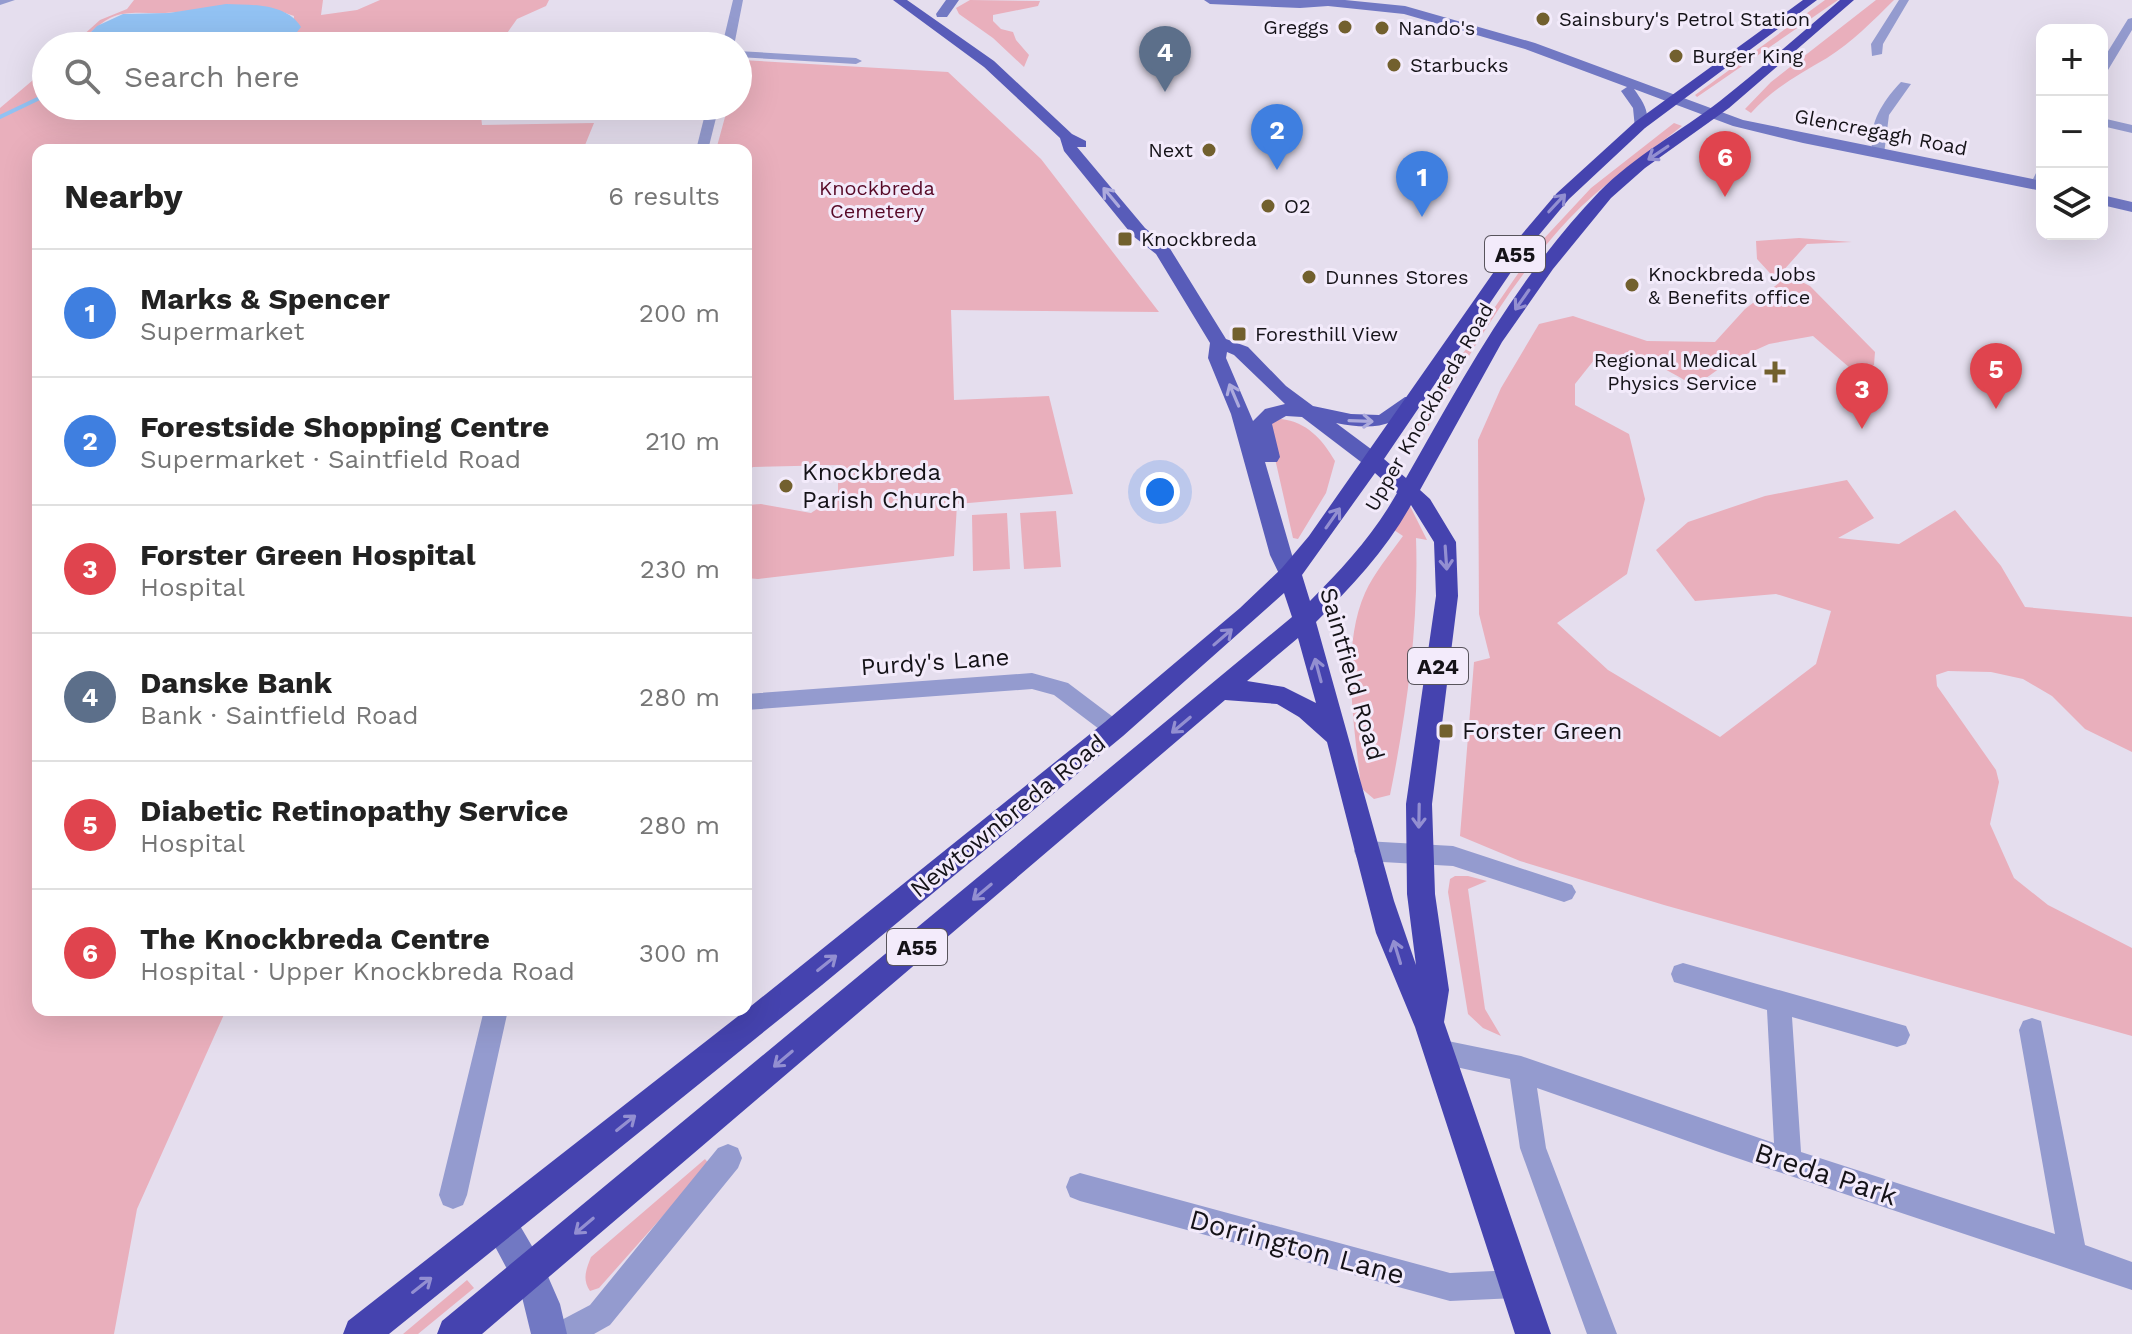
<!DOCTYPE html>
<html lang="en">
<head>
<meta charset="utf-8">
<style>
	:root { --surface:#fff; --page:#f6f6f6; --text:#222; --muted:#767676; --line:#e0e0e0; --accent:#0b8043 }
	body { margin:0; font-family:"Work Sans",sans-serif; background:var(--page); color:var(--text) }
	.controls { position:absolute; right:24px; top:24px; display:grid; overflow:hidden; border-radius:16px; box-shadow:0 8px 32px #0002 }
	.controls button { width:72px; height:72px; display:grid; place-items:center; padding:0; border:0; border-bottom:2px solid var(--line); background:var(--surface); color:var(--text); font:40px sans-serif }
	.you { position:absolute; left:1160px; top:492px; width:28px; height:28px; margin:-20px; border:6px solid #fff; border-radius:50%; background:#1a73e8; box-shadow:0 0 0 12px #1a73e833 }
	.badge { display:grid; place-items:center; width:52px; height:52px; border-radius:50%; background:var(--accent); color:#fff; font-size:26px; font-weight:700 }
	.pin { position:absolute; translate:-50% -66px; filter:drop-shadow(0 2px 4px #0008) }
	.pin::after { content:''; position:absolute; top:42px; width:28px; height:24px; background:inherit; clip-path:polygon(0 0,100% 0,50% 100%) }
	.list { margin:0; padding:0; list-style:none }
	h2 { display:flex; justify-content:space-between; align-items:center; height:104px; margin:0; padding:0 32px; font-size:34px }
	h2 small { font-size:26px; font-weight:400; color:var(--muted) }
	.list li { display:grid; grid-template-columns:52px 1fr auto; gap:24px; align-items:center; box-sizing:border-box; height:128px; padding:0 32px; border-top:2px solid var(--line) }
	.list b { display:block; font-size:30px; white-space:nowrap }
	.list p { margin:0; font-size:26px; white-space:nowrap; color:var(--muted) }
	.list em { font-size:26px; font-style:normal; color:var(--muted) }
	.icon { flex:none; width:44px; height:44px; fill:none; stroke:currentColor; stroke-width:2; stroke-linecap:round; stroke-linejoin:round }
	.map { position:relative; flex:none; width:2132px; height:1334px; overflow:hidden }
	.search { position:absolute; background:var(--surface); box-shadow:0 8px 32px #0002; left:32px; top:32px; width:720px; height:88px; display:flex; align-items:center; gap:20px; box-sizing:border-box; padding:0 28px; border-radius:44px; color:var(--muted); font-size:30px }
	.panel { position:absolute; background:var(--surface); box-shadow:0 8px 32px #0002; left:32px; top:144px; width:720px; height:872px; border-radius:16px }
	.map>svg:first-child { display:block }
	.green { fill:#e9afbc }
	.water { fill:#92c2f3 }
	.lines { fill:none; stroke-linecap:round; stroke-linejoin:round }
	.stream { stroke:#92c2f3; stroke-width:4 }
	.street { fill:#949bcf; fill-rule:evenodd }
	.secondary { fill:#7178c3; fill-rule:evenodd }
	.primary { fill:#585cb9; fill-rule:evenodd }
	.highway { fill:#4543af; fill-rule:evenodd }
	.oneway { stroke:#938fd1 }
	.oneway2 { stroke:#adabdd }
	.poi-dot { fill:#72602e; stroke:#f3ebfb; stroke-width:3 }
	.labels { text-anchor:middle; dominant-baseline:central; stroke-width:6; stroke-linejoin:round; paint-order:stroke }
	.far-poi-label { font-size:20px; fill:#151318; stroke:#f3ebfb; text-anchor:start }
	.far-street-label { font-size:20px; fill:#151318; stroke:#f3ebfb }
	.far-park-label { font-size:20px; fill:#570927; stroke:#f3ebfb }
	.shield { fill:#f3ebfb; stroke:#58545c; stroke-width:2 }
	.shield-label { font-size:22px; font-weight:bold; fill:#151318 }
	.poi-label { font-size:24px; fill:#151318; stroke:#f3ebfb; text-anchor:start }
	.street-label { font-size:24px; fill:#151318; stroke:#f3ebfb }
	.near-street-label { font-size:28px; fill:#151318; stroke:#f3ebfb }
</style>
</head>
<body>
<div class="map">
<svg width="2132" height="1334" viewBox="0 0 2132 1334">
	<rect width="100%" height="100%" fill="#e5deee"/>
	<path class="green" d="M134,0H323L321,15L357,10L380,0H549L546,6L517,19L498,46H286L292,41L294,16C251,0 209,10 165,13C147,14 127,10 110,18C97,25 87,36 77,46H71L100,20L127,9Z
		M970,0L1040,1L1038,6L993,15V21L1001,29L1013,32L1016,40L1029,55L1024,67L993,38L959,14L956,8Z
		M1825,0H1838L1697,97L1695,95Z
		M1876,0H1894C1873,21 1852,42 1827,58C1798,75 1773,88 1751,113L1745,109L1771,82Z
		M741,60L948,72L1041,159L1159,312L951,310L954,400L1049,396L1073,494L957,504L954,556L758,579L746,578V505L761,504L811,513L838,495V465L753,467L746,472V150H716L728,106H738Z
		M46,69L43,80L46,106H480L482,125L594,123L583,150H38V1010H226L137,1209L114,1334H0V108Z
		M1674,123L1682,126C1643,157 1603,183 1568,220C1506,287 1463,365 1418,444L1404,439L1537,246L1591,188Z
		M1799,238L1852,242L1807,244L1782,272L1810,286L1875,352L1874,365L1850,368L1813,336L1769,344L1727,363L1695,386C1664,368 1636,350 1598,355L1575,384V405L1629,434L1645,499L1627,574L1557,623L1608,670L1720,737L1816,664L1831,611L1776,594L1695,601L1656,550L1688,522L1765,496L1847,480L1874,518L1838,538L1899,544L1955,510L2001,566L2025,607L2132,617V752L2085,729L2052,696L2023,679L1991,672L1948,671L1936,675L1937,686L1996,770L1999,782L1990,824L2014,878L2048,905L2132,948V1036L1664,905L1520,861L1460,836L1474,662L1490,658L1479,614L1478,440L1501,388L1539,324L1573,316L1647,341L1715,342L1745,309L1779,283L1757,259L1756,241Z
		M1281,419C1307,422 1322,439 1335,461L1326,493L1298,539L1293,538L1269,432L1273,421Z
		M1410,506L1427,540L1416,538C1419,624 1407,711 1390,795L1374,799L1361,788C1355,729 1340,649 1365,593C1374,573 1390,554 1403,536L1394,530Z
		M1056,511L1061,567L1024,569L1020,513Z
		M1007,513L1010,569L973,571L972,515Z
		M1455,876H1468L1487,881L1468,889L1485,1009L1501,1036L1483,1028L1468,1014L1448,892L1450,879Z
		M705,1159L709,1164L599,1288L590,1291C582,1279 586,1270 591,1257Z
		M467,1280L474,1288L418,1334H403Z"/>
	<path class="water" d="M226,4C252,5 286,3 301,27L286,46H77L97,26L123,14L169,13Z"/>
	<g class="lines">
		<path class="stream" d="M0,117L46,95"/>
		<path class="street" d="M0,0H15L0,5Z
			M733,0H743L734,46H722Z
			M1899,0H1909L1883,44L1882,54L1872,56L1871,44Z
			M2132,18V30L2108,70L2102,73V61L2128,19Z
			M738,51L856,58L862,61L856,64L738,57Z
			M1901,82L1911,84L1889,115L1884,154L1874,157C1865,128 1882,102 1901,82Z
			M707,106H719L708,150H696Z
			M2102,118L2132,125V133L2102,126Z
			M2042,170V187L2032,188L2030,185L2037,171Z
			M1032,673L1068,683L1121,723L1124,729L1121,735L1114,737L1107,735L1054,695L1032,689L746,710V694Z
			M1365,841L1453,846L1572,885L1576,892L1572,899L1564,902L1453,866L1365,861L1357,858L1354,851L1357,844Z
			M1683,963L1906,1026L1910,1035L1906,1044L1897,1047L1792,1017L1801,1152L2055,1234L2019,1030L2023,1021L2032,1018L2041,1021L2085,1245L2132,1262V1290L1716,1151L1537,1088L1546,1148L1617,1334H1587L1520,1148L1510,1079L1438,1063L1429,1060L1425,1051L1429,1042L1438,1039L1521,1056L1774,1143L1767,1010L1674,982L1671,974L1674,966Z
			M484,1010H508L467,1195L463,1205L453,1209L443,1205L439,1195Z
			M728,1144L738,1148L742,1158L738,1168L610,1325L594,1334H549L554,1324L590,1305L718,1148Z
			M1080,1173L1450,1273L1516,1270L1526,1274L1530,1284L1526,1294L1516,1298L1450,1301L1080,1201L1070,1197L1066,1187L1070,1177Z"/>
		<path class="secondary" d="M946,0H959L947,17H937L936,14Z
			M1204,0H1345L1405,6L1535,43L1743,120L2042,181V191L1803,143L1733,126L1634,89C1643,102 1651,112 1645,128H1635L1633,108L1621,91L1627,87L1525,49L1404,14L1328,6L1300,8L1210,4Z
			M2102,195L2132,202V212L2102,205Z
			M500,1207L512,1212L543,1265L560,1304L567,1334H531L522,1297L483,1224L488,1212Z"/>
		<path class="primary" d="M893,0H907L994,61L1072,134L1086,141V147H1077L1145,228L1169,247L1226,339L1248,347L1286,386L1313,406L1351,414L1379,415L1405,397H1419L1422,401L1419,405C1392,428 1370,430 1336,423L1379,455L1382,460L1372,467L1365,465L1302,417L1286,416L1272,424L1280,457L1277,462H1265L1292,555L1301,574L1298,580H1282L1270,555L1231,414L1208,358L1210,343L1156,254L1133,236L1064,151L1060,138L984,67ZM1227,352L1234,355L1285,404L1265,409L1253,421L1226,358Z"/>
		<path class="highway" d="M1803,0H1817L1645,128L1569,199L1524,253L1384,459L1406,478C1463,378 1518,276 1599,192C1634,156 1680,132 1720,101C1761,69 1800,34 1840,0H1854L1729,108L1645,168L1611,198L1553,269L1502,342L1420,490L1430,499L1456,542L1458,596L1432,804L1435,894L1449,990L1444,1022L1551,1334H1515L1415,1027L1376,933L1327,742L1299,717L1277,704L1225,700L482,1334H437L442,1321L1292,617L1284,593L1123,736L822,985L389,1334H343L348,1321L746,1010L1105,722L1240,608L1282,568L1309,536L1512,246L1557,193L1635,122ZM1375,473L1397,493C1374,534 1343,568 1310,601L1302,575ZM1411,505L1434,542L1436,596L1406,804L1407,894L1416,965L1394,901L1316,622C1352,586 1386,550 1411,505ZM1298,638L1316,703L1284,687L1247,681Z"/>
	</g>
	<defs><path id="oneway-shaft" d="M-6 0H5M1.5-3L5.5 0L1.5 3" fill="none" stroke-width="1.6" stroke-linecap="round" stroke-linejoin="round" transform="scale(2)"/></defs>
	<g class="oneway">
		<use href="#oneway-shaft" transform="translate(1658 153) rotate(146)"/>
		<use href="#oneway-shaft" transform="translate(1557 203) rotate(-47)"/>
		<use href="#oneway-shaft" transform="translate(1522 300) rotate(125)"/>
		<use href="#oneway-shaft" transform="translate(1333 518) rotate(-55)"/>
		<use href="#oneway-shaft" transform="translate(1446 558) rotate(86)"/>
		<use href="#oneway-shaft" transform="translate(1223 637) rotate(-41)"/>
		<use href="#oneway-shaft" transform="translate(1318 670) rotate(-105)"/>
		<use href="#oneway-shaft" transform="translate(1181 725) rotate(140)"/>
		<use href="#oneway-shaft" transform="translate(1419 816) rotate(91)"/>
		<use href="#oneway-shaft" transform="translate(982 892) rotate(140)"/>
		<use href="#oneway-shaft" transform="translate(1397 952) rotate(-107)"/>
		<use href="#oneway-shaft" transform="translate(827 963) rotate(-39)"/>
		<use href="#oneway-shaft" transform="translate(783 1059) rotate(140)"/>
		<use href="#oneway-shaft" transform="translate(626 1123) rotate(-39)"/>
		<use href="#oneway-shaft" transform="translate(584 1226) rotate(140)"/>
		<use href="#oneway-shaft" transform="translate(422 1285) rotate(-38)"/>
	</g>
	<g class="oneway2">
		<use href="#oneway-shaft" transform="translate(1111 197) rotate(-130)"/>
		<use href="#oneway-shaft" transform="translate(1234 395) rotate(-113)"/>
		<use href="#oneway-shaft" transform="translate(1361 421) rotate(2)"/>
	</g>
	<g class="poi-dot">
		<circle cx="1543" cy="19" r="8"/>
		<circle cx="1345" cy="27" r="8"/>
		<circle cx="1382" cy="28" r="8"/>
		<circle cx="1676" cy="56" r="8"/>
		<circle cx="1394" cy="65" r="8"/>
		<circle cx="1209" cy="150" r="8"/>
		<circle cx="1268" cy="206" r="8"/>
		<rect x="1117" y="231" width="16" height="16" rx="4"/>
		<circle cx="1309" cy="277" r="8"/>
		<circle cx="1632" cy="285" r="8"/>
		<rect x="1231" y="326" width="16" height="16" rx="4"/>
		<path d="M1771 360h8v8h8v8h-8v8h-8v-8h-8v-8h8z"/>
		<circle cx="786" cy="486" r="8"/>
		<rect x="1438" y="723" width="16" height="16" rx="4"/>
	</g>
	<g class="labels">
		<g class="far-poi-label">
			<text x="1559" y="19">Sainsbury's Petrol Station</text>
			<text x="1329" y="27" text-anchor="end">Greggs</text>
			<text x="1398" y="28">Nando's</text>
			<text x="1692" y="56">Burger King</text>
			<text x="1410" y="65">Starbucks</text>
			<text x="1193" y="150" text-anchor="end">Next</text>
			<text x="1284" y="206">O2</text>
			<text x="1141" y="239">Knockbreda</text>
			<text x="1648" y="274">Knockbreda Jobs<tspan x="1648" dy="23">&amp; Benefits office</tspan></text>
			<text x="1325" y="277">Dunnes Stores</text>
			<text x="1255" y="334">Foresthill View</text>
			<text x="1757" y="360" text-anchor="end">Regional Medical<tspan x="1757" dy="23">Physics Service</tspan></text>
		</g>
		<g class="far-street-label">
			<text transform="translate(1881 132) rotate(11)">Glencregagh Road</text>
			<text transform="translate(1429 407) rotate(-60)">Upper Knockbreda Road</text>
		</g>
		<g class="far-park-label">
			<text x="877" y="188">Knockbreda<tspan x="877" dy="23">Cemetery</tspan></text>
		</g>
		<g class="shield">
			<rect x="1485" y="236" width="60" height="36" rx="6"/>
			<rect x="1408" y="648" width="60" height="36" rx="6"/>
			<rect x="887" y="929" width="60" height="36" rx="6"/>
		</g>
		<g class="shield-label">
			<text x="1515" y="254">A55</text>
			<text x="1438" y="666">A24</text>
			<text x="917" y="947">A55</text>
		</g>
		<g class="poi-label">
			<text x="802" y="472">Knockbreda<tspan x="802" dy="28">Parish Church</tspan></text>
			<text x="1462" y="731">Forster Green</text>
		</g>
		<g class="street-label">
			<text transform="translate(935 662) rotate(-4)">Purdy's Lane</text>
			<text transform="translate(1352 674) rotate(74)">Saintfield Road</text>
			<text transform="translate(1008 816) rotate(-39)">Newtownbreda Road</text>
		</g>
		<g class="near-street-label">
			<text transform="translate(1826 1174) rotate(18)">Breda Park</text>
			<text transform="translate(1297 1247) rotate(15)">Dorrington Lane</text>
		</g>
	</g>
</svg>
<div class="controls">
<button>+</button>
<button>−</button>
<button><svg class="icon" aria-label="layers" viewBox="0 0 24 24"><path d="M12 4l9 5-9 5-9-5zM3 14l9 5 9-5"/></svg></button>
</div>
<div class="you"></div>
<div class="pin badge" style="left:1422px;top:217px;background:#3f7fe0">1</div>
<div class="pin badge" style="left:1277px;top:170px;background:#3f7fe0">2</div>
<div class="pin badge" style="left:1862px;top:429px;background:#e0444e">3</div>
<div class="pin badge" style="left:1165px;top:92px;background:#5c6f8a">4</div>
<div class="pin badge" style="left:1996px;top:409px;background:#e0444e">5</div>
<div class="pin badge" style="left:1725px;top:197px;background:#e0444e">6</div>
<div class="search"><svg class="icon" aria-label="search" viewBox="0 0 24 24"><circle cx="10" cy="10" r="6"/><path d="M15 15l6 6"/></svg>Search here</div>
<section class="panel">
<h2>Nearby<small>6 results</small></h2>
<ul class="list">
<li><span class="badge" style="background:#3f7fe0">1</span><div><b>Marks &amp; Spencer</b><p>Supermarket</p></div><em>200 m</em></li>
<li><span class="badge" style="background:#3f7fe0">2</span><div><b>Forestside Shopping Centre</b><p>Supermarket · Saintfield Road</p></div><em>210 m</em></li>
<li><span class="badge" style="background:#e0444e">3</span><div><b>Forster Green Hospital</b><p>Hospital</p></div><em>230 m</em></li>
<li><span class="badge" style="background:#5c6f8a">4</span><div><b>Danske Bank</b><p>Bank · Saintfield Road</p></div><em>280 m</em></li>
<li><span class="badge" style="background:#e0444e">5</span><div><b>Diabetic Retinopathy Service</b><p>Hospital</p></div><em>280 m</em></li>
<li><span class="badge" style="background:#e0444e">6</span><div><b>The Knockbreda Centre</b><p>Hospital · Upper Knockbreda Road</p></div><em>300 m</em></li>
</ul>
</section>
</div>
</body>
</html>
